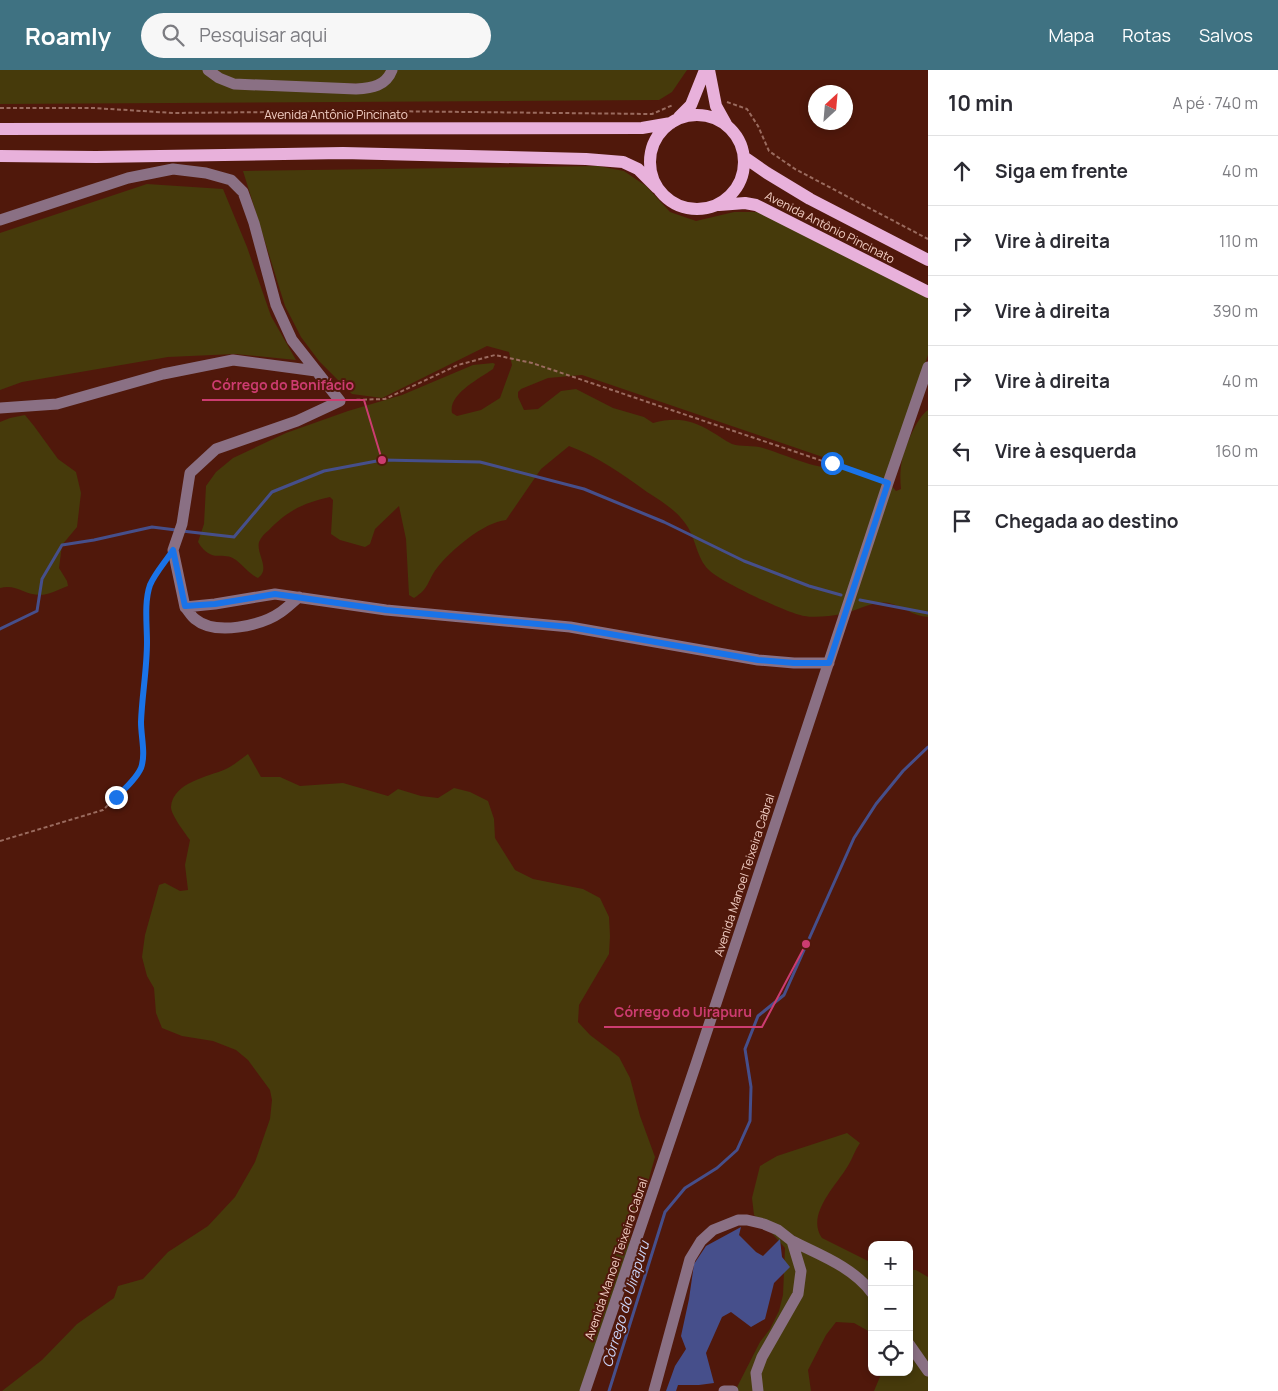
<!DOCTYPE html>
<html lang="pt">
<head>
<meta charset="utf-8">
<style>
	:root { --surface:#fff; --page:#f7f7f7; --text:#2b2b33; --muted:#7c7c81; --line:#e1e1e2; --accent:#3f7282 }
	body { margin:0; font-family:Manrope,sans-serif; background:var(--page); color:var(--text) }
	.controls { position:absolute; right:15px; bottom:15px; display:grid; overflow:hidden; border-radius:10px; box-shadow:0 2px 8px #0003 }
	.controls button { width:45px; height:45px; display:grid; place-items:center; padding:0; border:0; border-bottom:1px solid var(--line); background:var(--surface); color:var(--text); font:25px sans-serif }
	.compass { position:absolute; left:808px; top:15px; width:45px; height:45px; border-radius:50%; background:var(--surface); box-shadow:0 2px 8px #0003; rotate:26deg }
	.stop { position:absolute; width:15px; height:15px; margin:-11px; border:4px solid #1a73e8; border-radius:50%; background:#fff }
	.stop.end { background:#1a73e8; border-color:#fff; box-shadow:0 1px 5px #0008 }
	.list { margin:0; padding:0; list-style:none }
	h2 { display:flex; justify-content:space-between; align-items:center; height:65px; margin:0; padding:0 20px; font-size:21px }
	h2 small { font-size:16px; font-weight:400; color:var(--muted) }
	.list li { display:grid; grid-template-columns:32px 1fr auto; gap:15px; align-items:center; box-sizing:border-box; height:70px; padding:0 20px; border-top:1px solid var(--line) }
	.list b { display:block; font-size:19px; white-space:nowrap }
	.list em { font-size:16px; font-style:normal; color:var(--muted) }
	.icon { flex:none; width:28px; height:28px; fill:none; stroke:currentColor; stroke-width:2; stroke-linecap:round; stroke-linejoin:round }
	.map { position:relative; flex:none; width:928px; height:1321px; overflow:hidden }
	header { display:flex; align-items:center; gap:30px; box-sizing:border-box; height:70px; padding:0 25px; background:var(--accent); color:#fff }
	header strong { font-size:24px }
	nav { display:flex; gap:28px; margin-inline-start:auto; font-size:18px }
	.search { width:350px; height:45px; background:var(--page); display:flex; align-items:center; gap:12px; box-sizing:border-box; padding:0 18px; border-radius:28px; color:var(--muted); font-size:19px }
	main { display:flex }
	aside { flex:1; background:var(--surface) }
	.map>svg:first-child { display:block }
	.green { fill:#463a0b; fill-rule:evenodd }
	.water { fill:#464f8b }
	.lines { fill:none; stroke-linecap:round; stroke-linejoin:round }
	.stream { stroke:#464f8b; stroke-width:3 }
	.path { stroke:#9a6b5f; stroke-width:2; stroke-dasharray:4 2.5; stroke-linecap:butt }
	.minor { stroke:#8a7084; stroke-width:11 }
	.major { stroke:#e8b1db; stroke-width:12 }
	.route { stroke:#1a73e8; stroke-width:6 }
	.labels { text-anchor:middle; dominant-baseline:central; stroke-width:4; stroke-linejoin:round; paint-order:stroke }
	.street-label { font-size:12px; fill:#f2cec4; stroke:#50180b }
	.water-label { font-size:14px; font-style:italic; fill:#ccd5fa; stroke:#50180b }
	.leader { fill:none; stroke:#cc3c70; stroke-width:2 }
	.callout-dot { fill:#cc3c70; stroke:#50180b; stroke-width:2 }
	.callout-label { font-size:14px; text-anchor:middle; font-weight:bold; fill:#cc3c70; stroke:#50180b; stroke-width:4; stroke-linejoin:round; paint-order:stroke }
</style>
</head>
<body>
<header>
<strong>Roamly</strong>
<div class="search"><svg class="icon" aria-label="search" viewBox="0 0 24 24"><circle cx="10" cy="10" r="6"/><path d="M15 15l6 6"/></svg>Pesquisar aqui</div>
<nav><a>Mapa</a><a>Rotas</a><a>Salvos</a></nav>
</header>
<main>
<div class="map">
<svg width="928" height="1321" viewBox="0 0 928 1321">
	<rect width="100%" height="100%" fill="#50180b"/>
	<path class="green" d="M0,0H205L220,12L360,23L395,0H687L672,22L659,30L0,34Z
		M214,0H388L383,8L368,14L236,11Z
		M598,96L624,101L646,116L670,142L696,151L734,142H764L928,226V285L897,377L890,414L896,421L901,419C900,409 900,400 902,390C905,377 917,347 928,340V547C912,546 903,536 889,533C873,530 857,541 842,544C831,546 815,548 804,546C789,544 719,511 709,500C696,488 696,467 685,453C676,440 661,431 647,422C622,404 599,387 569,376L541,399L506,450C484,452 451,480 437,498C427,511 430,518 414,528L409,525L406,469L399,436L375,459L370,474L365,477L340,470L331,464L333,430L330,427C304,433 288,440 269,460C265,463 261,467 259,472C256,484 271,499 258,508C249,504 244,496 236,490C223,480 212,495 198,472L204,454L206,416L216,402L233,388L286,363L348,341L402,325L473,295L493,293L495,294L493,299C479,309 448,324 452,343L457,346L481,340L500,328L512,295L509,282L487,276L382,328L352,324L319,291L301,267L285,236L243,101ZM582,305L852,397C820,403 793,387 763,378C753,375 741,377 732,374C725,371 718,365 712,362C691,349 676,347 653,353L644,347L613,338L576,319L561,321L538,339L524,340L518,327V322L521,319L548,308Z
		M147,114L223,119L247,177L271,246L296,290L235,284L168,287L22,312L0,320V163Z
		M25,345L34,356L58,389L76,402L81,423L77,457L62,475L59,498L67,511L68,516C59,519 49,525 40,525C24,525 17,514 0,518V352L10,348Z
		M248,684L261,707H280L300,716L343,713L388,726L398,719L421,726L438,728L454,718L470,722L488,731L494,749L495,768L515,800L533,809L583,819L600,828L609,847L610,866L609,884L579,935L578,952L590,965L619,987L630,1008L640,1046L655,1087L646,1119L637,1137L632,1156L629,1176L580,1321H2L42,1290L77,1254L114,1228L118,1216L143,1209L168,1182L208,1156L235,1127L255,1092L270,1049L272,1030L270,1020L248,990L236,980L213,971L182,966L162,958L156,943L154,918L147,906L142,887L145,865L159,815L165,813L180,821L188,820L185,795L190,770C185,763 171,745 171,737C173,712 208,707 226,699C234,695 241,689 248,684Z
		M847,1063L860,1073C855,1080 853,1087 849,1094C838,1114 805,1144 822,1168L872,1193V1263L854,1253L836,1252L826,1265L808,1300L811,1321H735L760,1272L770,1259L779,1241L783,1225L785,1178L762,1152L754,1145L752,1128L760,1096L777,1086Z
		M909,1200H916L928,1207V1321H874L882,1302H909Z"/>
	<path class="water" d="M741,1157L739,1165L756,1182L763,1186L780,1169L782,1187L790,1197L774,1213L765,1249L751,1257L731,1242L722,1247L706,1283L714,1313L699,1315H678L676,1321H666L675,1296L686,1279L681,1266L689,1229L694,1194L706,1176Z"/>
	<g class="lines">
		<path class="stream" d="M182,461L234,467L272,422L324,401L382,390L480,392L584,419L664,452L744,491L809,516L841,525
			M860,530L928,543
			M0,559L37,541L42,509L62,475L94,470L152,457L176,460
			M609,1321L665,1142L685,1118L717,1098L737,1080L750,1051L751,1017L745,979L758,946L784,925L854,768L876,734L903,701L928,677"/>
		<path class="path" d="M727,32L747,39L758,56L769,81L795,99L928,169
			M0,38H94L173,43L377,41L652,44L673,35
			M350,330L385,329L458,295L495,285L532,293L879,410
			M0,771L103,740L129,714L141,697L143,677L141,655L143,616L147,584V539L150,516L165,492"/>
		<path class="minor" d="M208,0L219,8L234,14L356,19C372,18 386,16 392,0
			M0,150L128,108L173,99L206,103L231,110L243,122L254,153L276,235L292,270L340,331L297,351L216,379L190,403L182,454L173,480L185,537L215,534L275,524L386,540L570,557L758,590L794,593H829
			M0,338L57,334L163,304L233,290L316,301
			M185,537C188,540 191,546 195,549C215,566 261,556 281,542C287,538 293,532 299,527
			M792,1171C820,1185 853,1197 872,1223
			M909,1274L928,1301
			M585,1321L696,994L888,413L928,297
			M654,1321L690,1189L701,1171L713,1160L738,1150H747L764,1154L778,1160L792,1171L801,1201L798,1224L762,1287L756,1303L758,1321
			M724,1321H733"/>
		<path class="major" d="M709,0L716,36L726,54
			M650 92a47 47 0 1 1 94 0a47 47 0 1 1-94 0Z
			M679,47L691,35L705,0
			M0,59L642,58L671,53
			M0,86L96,87L343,83L586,89L623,92L638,99L657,118
			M744,87L767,103L810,129L928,190
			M719,135L745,133L756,135L928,222"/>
	</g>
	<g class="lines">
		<path class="route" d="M116,727C125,719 136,709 141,698C146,684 141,667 141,652C142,625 147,599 147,572C147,555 144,532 150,515C155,503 166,491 173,480L185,536L215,534L275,524L386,540L570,557L758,590L794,593H829L888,413L832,393"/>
	</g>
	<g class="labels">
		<g class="street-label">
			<text x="336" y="44">Avenida Antônio Pincinato</text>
			<text transform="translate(830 157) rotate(27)">Avenida Antônio Pincinato</text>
			<text transform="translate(744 805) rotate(-72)">Avenida Manoel Teixeira Cabral</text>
			<text transform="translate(616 1189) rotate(-71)">Avenida Manoel Teixeira Cabral</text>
		</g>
		<g class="water-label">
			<text transform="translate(625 1234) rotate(-73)">Córrego do Uirapuru</text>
		</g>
	</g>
	<path class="leader" d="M382 390L364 330H202M806 874L762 957H604"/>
	<g class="callout-dot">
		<circle cx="382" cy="390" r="5"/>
		<circle cx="806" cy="874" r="5"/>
	</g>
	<g class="callout-label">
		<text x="283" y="320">Córrego do Bonifácio</text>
		<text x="683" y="947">Córrego do Uirapuru</text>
	</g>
</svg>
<div class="controls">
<button>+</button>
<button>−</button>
<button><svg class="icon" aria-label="locate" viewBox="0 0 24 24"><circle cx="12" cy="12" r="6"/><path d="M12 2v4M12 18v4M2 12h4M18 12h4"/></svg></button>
</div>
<svg class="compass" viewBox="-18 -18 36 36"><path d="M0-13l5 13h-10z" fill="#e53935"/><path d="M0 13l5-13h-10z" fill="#7c7c81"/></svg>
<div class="stop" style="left:832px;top:393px"></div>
<div class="stop end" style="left:116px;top:727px"></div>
</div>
<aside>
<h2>10 min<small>A pé · 740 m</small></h2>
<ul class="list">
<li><svg class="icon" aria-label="ahead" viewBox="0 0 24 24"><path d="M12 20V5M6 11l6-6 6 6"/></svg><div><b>Siga em frente</b></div><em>40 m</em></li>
<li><svg class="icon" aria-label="right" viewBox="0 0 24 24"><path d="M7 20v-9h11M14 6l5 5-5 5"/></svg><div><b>Vire à direita</b></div><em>110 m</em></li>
<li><svg class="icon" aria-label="right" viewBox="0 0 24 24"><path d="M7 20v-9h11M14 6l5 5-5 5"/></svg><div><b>Vire à direita</b></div><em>390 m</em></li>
<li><svg class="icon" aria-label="right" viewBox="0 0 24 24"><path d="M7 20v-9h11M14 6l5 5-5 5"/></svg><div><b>Vire à direita</b></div><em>40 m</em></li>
<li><svg class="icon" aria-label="left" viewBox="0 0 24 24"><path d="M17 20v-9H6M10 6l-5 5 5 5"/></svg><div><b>Vire à esquerda</b></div><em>160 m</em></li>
<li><svg class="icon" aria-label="arrive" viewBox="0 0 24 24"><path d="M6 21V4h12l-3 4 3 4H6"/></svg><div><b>Chegada ao destino</b></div></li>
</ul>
</aside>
</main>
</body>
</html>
